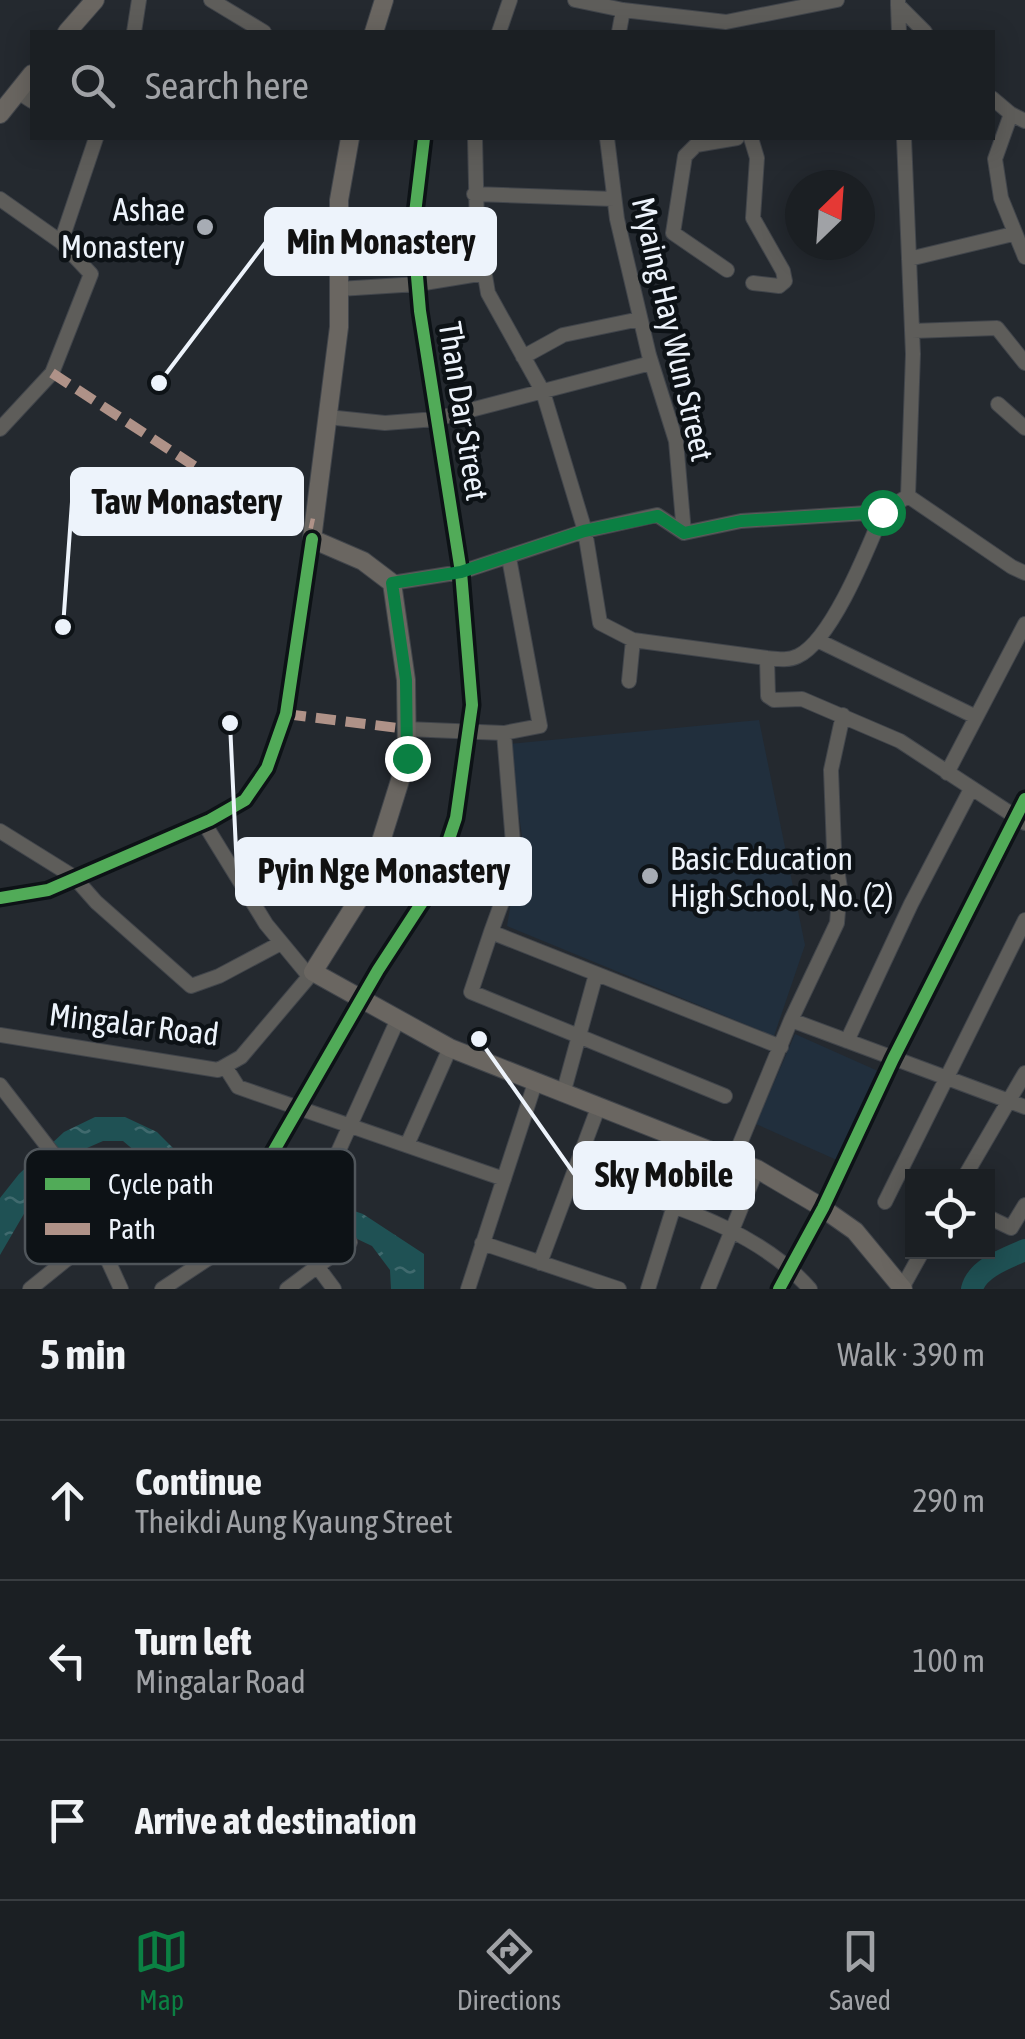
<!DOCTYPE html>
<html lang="en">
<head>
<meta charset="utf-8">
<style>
	:root { --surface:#1b1f23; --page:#282c30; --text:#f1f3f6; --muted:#a0a2a6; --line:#393d41; --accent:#0b8043 }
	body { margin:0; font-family:"Asap Condensed",sans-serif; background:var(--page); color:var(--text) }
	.controls { position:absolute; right:30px; bottom:30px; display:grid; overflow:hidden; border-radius:0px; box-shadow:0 5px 25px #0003 }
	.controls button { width:90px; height:90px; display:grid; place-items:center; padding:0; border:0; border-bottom:2px solid var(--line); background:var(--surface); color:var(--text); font:50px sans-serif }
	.compass { position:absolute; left:785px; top:170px; width:90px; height:90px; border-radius:50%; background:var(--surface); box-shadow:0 5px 25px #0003; rotate:25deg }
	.stop { position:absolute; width:30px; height:30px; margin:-22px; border:8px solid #0b8043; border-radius:50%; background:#fff }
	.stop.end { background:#0b8043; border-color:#fff; box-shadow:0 2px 10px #0008 }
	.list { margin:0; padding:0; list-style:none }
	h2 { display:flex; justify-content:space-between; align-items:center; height:130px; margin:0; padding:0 40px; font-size:42px }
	h2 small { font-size:32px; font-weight:400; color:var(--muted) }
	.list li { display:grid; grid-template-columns:65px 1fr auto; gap:30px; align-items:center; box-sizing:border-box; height:160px; padding:0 40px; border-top:2px solid var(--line) }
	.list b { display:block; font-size:38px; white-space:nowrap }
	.list p { margin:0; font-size:32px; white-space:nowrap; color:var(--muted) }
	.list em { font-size:32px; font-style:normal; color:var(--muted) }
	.icon { flex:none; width:55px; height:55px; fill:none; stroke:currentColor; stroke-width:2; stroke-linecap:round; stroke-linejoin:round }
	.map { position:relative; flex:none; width:1025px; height:1289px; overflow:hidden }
	.search { position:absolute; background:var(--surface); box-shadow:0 5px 25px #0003; left:30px; right:30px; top:30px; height:110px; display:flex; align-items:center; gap:25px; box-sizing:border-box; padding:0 35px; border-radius:0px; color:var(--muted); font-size:38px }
	.sheet { height:610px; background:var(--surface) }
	nav { display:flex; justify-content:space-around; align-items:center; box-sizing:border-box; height:140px; border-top:2px solid var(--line); background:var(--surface); font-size:28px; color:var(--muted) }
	nav a { display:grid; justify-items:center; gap:5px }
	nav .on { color:var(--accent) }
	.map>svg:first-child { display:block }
	.built { fill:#212f3d }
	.water { fill:url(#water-ripples) }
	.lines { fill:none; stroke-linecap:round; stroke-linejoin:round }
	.river { stroke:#1f5154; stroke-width:22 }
	.minor-casing { stroke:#41454b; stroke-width:16 }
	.major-casing { stroke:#41454b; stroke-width:20 }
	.minor { stroke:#5e5d5a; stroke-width:14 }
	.major { stroke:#6a6661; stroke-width:18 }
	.quiet { stroke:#af9288; stroke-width:10; stroke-dasharray:20 10; stroke-linecap:butt }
	.cycleway-casing { stroke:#0d1216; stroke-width:19 }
	.cycleway { stroke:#51ab58; stroke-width:12 }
	.route { stroke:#0b8043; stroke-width:12 }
	.poi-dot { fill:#a7acb4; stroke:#0d1216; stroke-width:4 }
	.labels { text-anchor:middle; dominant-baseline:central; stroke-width:9; stroke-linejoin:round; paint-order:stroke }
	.poi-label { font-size:32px; fill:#edf3fb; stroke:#0d1216; text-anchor:end }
	.street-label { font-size:32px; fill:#edf3fb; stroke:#0d1216 }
	.key { fill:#0d1216; stroke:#50565b; stroke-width:2.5 }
	.key-label { font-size:28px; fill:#edf3fb }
	.leader { fill:none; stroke:#edf3fb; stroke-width:4 }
	.callout-dot { fill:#edf3fb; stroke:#0d1216; stroke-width:4 }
	.callout { fill:#edf3fb; stroke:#edf3fb; stroke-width:4 }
	.callout-label { font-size:35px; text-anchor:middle; font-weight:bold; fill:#111 }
</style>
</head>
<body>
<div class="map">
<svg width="1025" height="1289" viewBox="0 0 1025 1289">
	<defs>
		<pattern id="water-ripples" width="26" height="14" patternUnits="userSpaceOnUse" patternTransform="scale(2.5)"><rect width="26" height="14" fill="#1f5154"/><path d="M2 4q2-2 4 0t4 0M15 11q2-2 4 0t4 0" fill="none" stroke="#406a6e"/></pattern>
	</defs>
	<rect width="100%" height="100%" fill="#24292f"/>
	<path class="built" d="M759,720L805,945L774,1036L507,926L522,836L509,744Z
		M795,1034L878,1071L839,1161L756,1124Z"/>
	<path class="water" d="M95,1117H125L157,1132L196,1171L221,1185L282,1186L363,1214L424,1254V1289H391L390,1270L372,1246L313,1218L218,1213L179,1188L123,1141H103L71,1155L39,1188L0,1255V1198L19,1174L64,1132Z"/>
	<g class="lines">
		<path class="river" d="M972,1289C977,1268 1007,1258 1025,1250"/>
		<defs>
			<path id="minor" d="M211,0L264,32
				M575,0L623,10L726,22L837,0
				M898,0V5L925,32
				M898,5L899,32
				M134,32L139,0
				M499,32L510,0
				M619,32L623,10
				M18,92L32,101
				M992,98L1011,114L1025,121
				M1011,114L995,159L1001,198L1025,257
				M475,138L477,229L488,293L543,392L585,531L600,623L633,640L767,658C777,659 788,661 798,656C832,640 868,548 883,512
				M607,138L617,219L649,355L676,441L684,533
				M751,138L757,158L753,218L783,271L785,281L779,286L753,283
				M904,138L913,354L908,496
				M474,194L614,199
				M0,199L61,242L91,274L52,373L0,429
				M61,242L96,138
				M909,259L1013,234
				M727,270L673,233L685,156L696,145L737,138
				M339,289L418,284L485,273
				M912,331L997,328L1025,363
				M523,357L563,335L640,319
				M998,404L1025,428
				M327,417L385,423L436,419L651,363
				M908,496L1012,567L1025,573
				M392,583L461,572L585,531L657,515L684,533L741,521L883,512L908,496
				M817,640L974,716
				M767,658L768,696L774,700L802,699L900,741L1025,823
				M629,681L633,640
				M406,729L504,733L540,726L509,558
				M504,733L513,843L503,899L491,932L781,1047
				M947,773L1025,624
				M204,823L266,924L309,976
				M0,831L74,877L96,902L191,986L219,976L281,943
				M434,884L503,899
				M0,898L48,890L210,820L245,800L267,768L286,714L312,539
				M491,932L471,992L725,1096
				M791,1020L1025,1107
				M0,1035L218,1070L241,1057L313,972
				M847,1041L911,904L971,789
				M226,1068L238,1087L504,1179
				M0,1085L68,1173L121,1289
				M563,1094L596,974
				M407,1145L450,1048
				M734,1158L791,1020L837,923L840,888L834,850L831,770L843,715
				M576,1172C656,1202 752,1223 810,1289
				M261,1173L378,970L434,884L456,818L472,705L461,572L420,311L413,230L424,138
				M965,1176L1025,1073
				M320,1192L398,1019
				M885,1202L1025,920
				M988,1217L1011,1228L1025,1205
				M482,1243L619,1289
				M540,1263L598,1108
				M317,1266L334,1289
				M902,1288L922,1252
				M30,1289L98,1234L171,1190
				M162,1289L268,1219
				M287,1289L350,1242
				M468,1289L535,1083
				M648,1289L673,1209
				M708,1289L757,1169
				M779,1289L823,1208L893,1059L1025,799"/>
			<path id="major" d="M67,32L95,0
				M374,32L384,0
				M0,114L32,74
				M350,138L339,200V327L312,539L363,561L392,583L406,680L407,758L367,886L313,972L450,1048L757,1169L818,1205L855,1231L903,1289"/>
		</defs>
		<use href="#minor" class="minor-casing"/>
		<use href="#major" class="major-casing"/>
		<use href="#minor" class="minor"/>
		<use href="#major" class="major"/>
		<path class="quiet" d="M52,373L254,505L283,517L314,524
			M286,714L406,729"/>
		<defs>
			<path id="cycleway" d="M0,898L48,890L210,820L245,800L267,768L286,714L312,539
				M261,1173L378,970L434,884L456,818L472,705L461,572L420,311L413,230L424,138
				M779,1289L823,1208L893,1059L1025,799"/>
		</defs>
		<use href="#cycleway" class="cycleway-casing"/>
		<use href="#cycleway" class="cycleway"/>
	</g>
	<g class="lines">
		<path class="route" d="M407,758L406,680L392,583L461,572L584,531L658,516L684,533L741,521L882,512"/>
	</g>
	<g class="poi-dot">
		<circle cx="205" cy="227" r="10"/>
		<circle cx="650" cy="876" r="10"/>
	</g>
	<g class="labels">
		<g class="poi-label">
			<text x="185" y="209">Ashae<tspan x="185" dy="37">Monastery</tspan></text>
			<text x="670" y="858" text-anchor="start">Basic Education<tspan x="670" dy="37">High School, No. (2)</tspan></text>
		</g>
		<g class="street-label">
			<text transform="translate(673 329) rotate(77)">Myaing Hay Wun Street</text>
			<text transform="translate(464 411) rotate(81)">Than Dar Street</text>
			<text transform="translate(134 1024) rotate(7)">Mingalar Road</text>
		</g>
	</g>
	<rect x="25" y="1149" width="330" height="115" rx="15" class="key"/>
	<rect x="45" y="1178" width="45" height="12" fill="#51ab58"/>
	<rect x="45" y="1223" width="45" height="12" fill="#af9288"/>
	<g class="key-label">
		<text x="108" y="1194">Cycle path</text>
		<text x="108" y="1239">Path</text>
	</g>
	<path class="leader" d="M159 383L266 242M63 627L72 502M230 723L237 871M479 1039L575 1175"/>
	<g class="callout-dot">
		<circle cx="159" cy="383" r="10"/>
		<circle cx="63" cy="627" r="10"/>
		<circle cx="230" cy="723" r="10"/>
		<circle cx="479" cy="1039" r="10"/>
	</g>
	<g class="callout">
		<rect x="266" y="209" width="229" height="65" rx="10"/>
		<rect x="72" y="469" width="230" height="65" rx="10"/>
		<rect x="237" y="839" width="293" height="65" rx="10"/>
		<rect x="575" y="1143" width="178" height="65" rx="10"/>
	</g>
	<g class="callout-label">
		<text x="381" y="254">Min Monastery</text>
		<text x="187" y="514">Taw Monastery</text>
		<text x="384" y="883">Pyin Nge Monastery</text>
		<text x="664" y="1187">Sky Mobile</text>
	</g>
</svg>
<div class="controls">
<button><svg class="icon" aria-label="locate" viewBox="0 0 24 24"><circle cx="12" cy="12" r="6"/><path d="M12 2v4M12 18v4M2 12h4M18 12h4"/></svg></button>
</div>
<svg class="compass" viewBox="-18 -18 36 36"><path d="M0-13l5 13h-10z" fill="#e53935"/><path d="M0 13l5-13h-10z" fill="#a0a2a6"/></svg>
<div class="stop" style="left:882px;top:512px"></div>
<div class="stop end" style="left:407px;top:758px"></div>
<div class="search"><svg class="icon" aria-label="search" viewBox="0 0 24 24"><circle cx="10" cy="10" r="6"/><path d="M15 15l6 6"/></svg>Search here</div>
</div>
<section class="sheet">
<h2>5 min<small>Walk · 390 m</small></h2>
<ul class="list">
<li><svg class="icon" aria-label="ahead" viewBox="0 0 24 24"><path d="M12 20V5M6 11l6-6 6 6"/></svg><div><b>Continue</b><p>Theikdi Aung Kyaung Street</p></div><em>290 m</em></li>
<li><svg class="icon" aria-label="left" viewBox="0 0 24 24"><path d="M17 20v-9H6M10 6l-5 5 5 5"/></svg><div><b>Turn left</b><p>Mingalar Road</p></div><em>100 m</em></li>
<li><svg class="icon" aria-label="arrive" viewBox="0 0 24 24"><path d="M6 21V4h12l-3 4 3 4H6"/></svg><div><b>Arrive at destination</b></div></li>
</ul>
</section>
<nav>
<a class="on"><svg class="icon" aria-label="map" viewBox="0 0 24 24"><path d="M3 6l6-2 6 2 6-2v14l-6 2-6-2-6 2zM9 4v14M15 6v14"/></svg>Map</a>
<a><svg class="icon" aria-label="directions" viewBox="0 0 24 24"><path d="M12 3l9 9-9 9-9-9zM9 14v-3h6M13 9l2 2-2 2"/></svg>Directions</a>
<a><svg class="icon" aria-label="saved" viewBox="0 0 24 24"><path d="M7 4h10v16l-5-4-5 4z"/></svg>Saved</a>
</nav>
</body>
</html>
